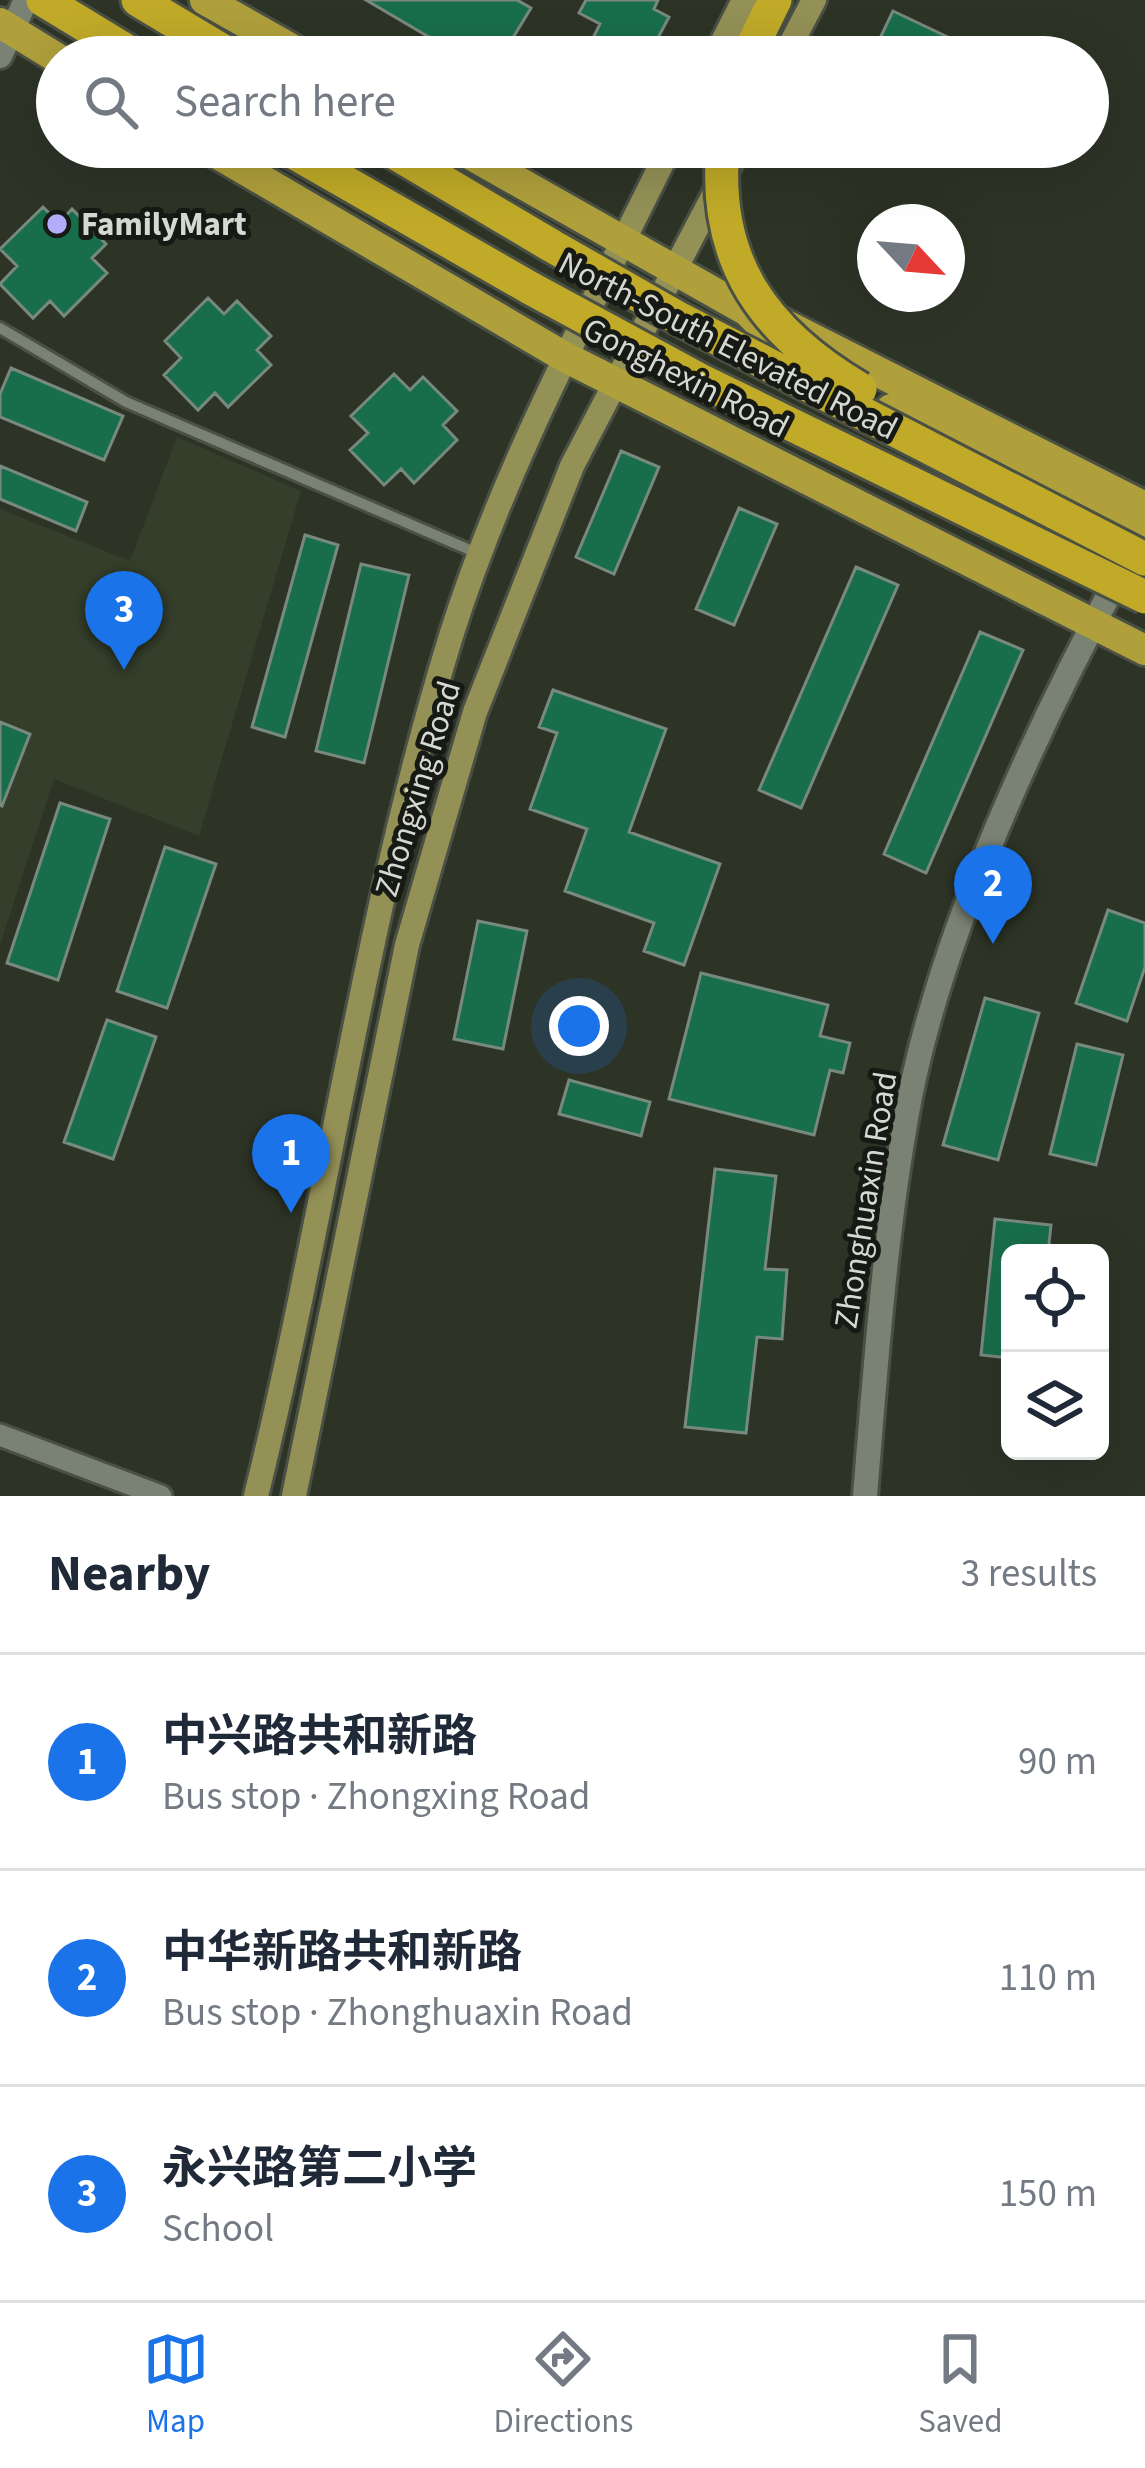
<!DOCTYPE html>
<html lang="en">
<head>
<meta charset="utf-8">
<style>
	:root { --surface:#fff; --page:#f2f2f3; --text:#1f2937; --muted:#747a83; --line:#e0e1e3; --accent:#1a73e8 }
	body { margin:0; font-family:"Source Sans 3","Noto Sans SC",sans-serif; background:var(--page); color:var(--text) }
	.controls { position:absolute; right:36px; bottom:36px; display:grid; overflow:hidden; border-radius:18px; box-shadow:0 12px 48px #0002 }
	.controls button { width:108px; height:108px; display:grid; place-items:center; padding:0; border:0; border-bottom:3px solid var(--line); background:var(--surface); color:var(--text); font:60px sans-serif }
	.compass { position:absolute; left:857px; top:204px; width:108px; height:108px; border-radius:50%; background:var(--surface); box-shadow:0 12px 48px #0002; rotate:116deg }
	.you { position:absolute; left:579px; top:1026px; width:42px; height:42px; margin:-30px; border:9px solid #fff; border-radius:50%; background:#1a73e8; box-shadow:0 0 0 18px #1a73e833 }
	.badge { display:grid; place-items:center; width:78px; height:78px; border-radius:50%; background:var(--accent); color:#fff; font-size:39px; font-weight:700 }
	.pin { position:absolute; translate:-50% -99px; filter:drop-shadow(0 3px 6px #0008) }
	.pin::after { content:''; position:absolute; top:63px; width:42px; height:36px; background:inherit; clip-path:polygon(0 0,100% 0,50% 100%) }
	.list { margin:0; padding:0; list-style:none }
	h2 { display:flex; justify-content:space-between; align-items:center; height:156px; margin:0; padding:0 48px; font-size:51px }
	h2 small { font-size:39px; font-weight:400; color:var(--muted) }
	.list li { display:grid; grid-template-columns:78px 1fr auto; gap:36px; align-items:center; box-sizing:border-box; height:216px; padding:0 48px; border-top:3px solid var(--line) }
	.list b { display:block; font-size:45px; white-space:nowrap }
	.list p { margin:0; font-size:39px; white-space:nowrap; color:var(--muted) }
	.list em { font-size:39px; font-style:normal; color:var(--muted) }
	.icon { flex:none; width:66px; height:66px; fill:none; stroke:currentColor; stroke-width:2; stroke-linecap:round; stroke-linejoin:round }
	.map { position:relative; flex:none; width:1145px; height:1496px; overflow:hidden }
	.search { position:absolute; background:var(--surface); box-shadow:0 12px 48px #0002; left:36px; right:36px; top:36px; height:132px; display:flex; align-items:center; gap:30px; box-sizing:border-box; padding:0 42px; border-radius:66px; color:var(--muted); font-size:45px }
	.sheet { height:804px; background:var(--surface) }
	nav { display:flex; justify-content:space-around; align-items:center; box-sizing:border-box; height:168px; border-top:3px solid var(--line); background:var(--surface); font-size:33px; color:var(--muted) }
	nav a { display:grid; justify-items:center; gap:6px }
	nav .on { color:var(--accent) }
	.map>svg:first-child { display:block }
	.built { fill:#343e2a }
	.building { fill:#186e4a; stroke:#78897f; stroke-width:3 }
	.lines { fill:none; stroke-linecap:round; stroke-linejoin:round }
	.service-casing { stroke:#4b5045; stroke-width:16 }
	.minor-casing { stroke:#4b5045; stroke-width:27 }
	.tertiary-casing { stroke:#4b5045; stroke-width:30 }
	.secondary-casing { stroke:#4b5045; stroke-width:30 }
	.primary-casing { stroke:#4b5045; stroke-width:36 }
	.trunk-casing { stroke:#4b5045; stroke-width:39 }
	.service { stroke:#7a8273; stroke-width:10 }
	.minor { stroke:#7a8273; stroke-width:21 }
	.tertiary { stroke:#7a8273; stroke-width:24 }
	.secondary { stroke:#949157; stroke-width:24 }
	.primary { stroke:#afa03b; stroke-width:30 }
	.trunk { stroke:#c0aa28; stroke-width:33 }
	.trunk-bridge-casing { stroke:#4b5045; stroke-width:39; stroke-linecap:butt }
	.trunk-bridge { stroke:#c0aa28; stroke-width:33 }
	.poi-dot { fill:#b3adf9; stroke:#171a14; stroke-width:4.5 }
	.labels { text-anchor:middle; dominant-baseline:central; stroke-width:10; stroke-linejoin:round; paint-order:stroke }
	.poi-label { font-size:33px; font-weight:bold; fill:#d5d9d1; stroke:#171a14; text-anchor:start }
	.street-label { font-size:33px; fill:#d5d9d1; stroke:#171a14 }
</style>
</head>
<body>
<div class="map">
<svg width="1145" height="1496" viewBox="0 0 1145 1496">
	<rect width="100%" height="100%" fill="#2d3426"/>
	<path class="built" d="M177,437L301,491L199,836L54,779L0,945V509L130,561Z"/>
	<path class="building" d="M366,0H517L531,8L514,36L550,57H463Z
		M586,0H658L654,9L669,17L652,49L647,46L641,57H592L585,54L600,24L579,13Z
		M893,11L956,41L949,57H871Z
		M43,207L59,223L72,209L106,244L92,258L107,273L64,316L50,301L33,318L0,284L17,266L0,249Z
		M208,298L224,314L237,301L271,336L257,350L271,365L228,407L215,393L198,410L164,375L181,358L165,341Z
		M11,368L123,416L104,460L0,417V394Z
		M394,374L410,390L423,377L457,411L443,425L457,440L414,483L401,469L384,485L350,450L368,433L351,416Z
		M621,451L659,467L614,574L576,557Z
		M0,466L87,502L76,531L0,499Z
		M739,508L777,524L734,625L696,609Z
		M305,535L338,545L285,737L252,727Z
		M361,564L409,575L364,763L316,751Z
		M856,567L898,585L801,808L759,790Z
		M980,632L1023,650L926,873L884,854Z
		M553,690L666,729L629,832L720,864L684,965L644,951L654,923L565,891L587,829L530,809L557,733L539,727Z
		M0,722L30,734L2,806L0,805Z
		M60,803L110,819L58,980L7,963Z
		M165,847L216,864L167,1008L117,991Z
		M1108,910L1145,923V967L1127,1021L1076,1003Z
		M478,921L527,931L503,1049L454,1039Z
		M701,973L828,1005L820,1036L850,1043L843,1073L830,1070L814,1135L669,1099Z
		M985,998L1039,1013L998,1160L943,1145Z
		M107,1020L156,1037L113,1159L64,1142Z
		M1077,1044L1123,1055L1096,1165L1050,1154Z
		M569,1080L650,1102L641,1136L559,1114Z
		M715,1169L776,1176L765,1269L787,1270L782,1339L757,1337L746,1433L685,1427Z
		M995,1219L1051,1225L1048,1253H1010V1358L981,1355Z"/>
	<g class="lines">
		<defs>
			<path id="service" d="M0,328L126,402L477,553"/>
			<path id="minor" d="M0,1435L161,1496"/>
			<path id="tertiary" d="M0,56L26,0
				M865,1496C876,1363 885,1228 910,1097C944,926 1038,725 1121,572"/>
			<path id="secondary" d="M715,57L744,0
				M784,57L814,0
				M256,1496C327,1210 364,918 451,636C505,464 591,308 670,147
				M294,1496L407,945L475,712L572,466L739,147"/>
			<path id="primary" d="M205,0L306,57
				M0,23L57,58
				M206,147L563,356L1145,650
				M457,147L747,311L774,338
				M776,320L1145,507
				M891,409L1145,539"/>
			<path id="trunk" d="M43,0L137,57
				M138,0L233,57
				M747,57L775,0
				M284,147L532,289
				M385,147L552,246"/>
		</defs>
		<use href="#service" class="service-casing"/>
		<use href="#minor" class="minor-casing"/>
		<use href="#tertiary" class="tertiary-casing"/>
		<use href="#secondary" class="secondary-casing"/>
		<use href="#primary" class="primary-casing"/>
		<use href="#trunk" class="trunk-casing"/>
		<use href="#service" class="service"/>
		<use href="#minor" class="minor"/>
		<use href="#tertiary" class="tertiary"/>
		<use href="#secondary" class="secondary"/>
		<use href="#primary" class="primary"/>
		<use href="#trunk" class="trunk"/>
		<defs>
			<path id="trunk-bridge" d="M723,147C712,262 765,333 860,389
				M552,246L680,319L1145,559
				M532,289L700,380L1145,597"/>
		</defs>
		<use href="#trunk-bridge" class="trunk-bridge-casing"/>
		<use href="#trunk-bridge" class="trunk-bridge"/>
	</g>
	<circle class="poi-dot" cx="57" cy="224" r="12"/>
	<g class="labels">
		<g class="poi-label">
			<text x="81" y="224">FamilyMart</text>
		</g>
		<g class="street-label">
			<text transform="translate(728 346) rotate(27)">North-South Elevated Road</text>
			<text transform="translate(686 378) rotate(27)">Gonghexin Road</text>
			<text transform="translate(418 789) rotate(-73)">Zhongxing Road</text>
			<text transform="translate(866 1200) rotate(-81)">Zhonghuaxin Road</text>
		</g>
	</g>
</svg>
<div class="controls">
<button><svg class="icon" aria-label="locate" viewBox="0 0 24 24"><circle cx="12" cy="12" r="6"/><path d="M12 2v4M12 18v4M2 12h4M18 12h4"/></svg></button>
<button><svg class="icon" aria-label="layers" viewBox="0 0 24 24"><path d="M12 4l9 5-9 5-9-5zM3 14l9 5 9-5"/></svg></button>
</div>
<svg class="compass" viewBox="-18 -18 36 36"><path d="M0-13l5 13h-10z" fill="#e53935"/><path d="M0 13l5-13h-10z" fill="#747a83"/></svg>
<div class="you"></div>
<div class="pin badge" style="left:291px;top:1213px">1</div>
<div class="pin badge" style="left:993px;top:944px">2</div>
<div class="pin badge" style="left:124px;top:670px">3</div>
<div class="search"><svg class="icon" aria-label="search" viewBox="0 0 24 24"><circle cx="10" cy="10" r="6"/><path d="M15 15l6 6"/></svg>Search here</div>
</div>
<section class="sheet">
<h2>Nearby<small>3 results</small></h2>
<ul class="list">
<li><span class="badge">1</span><div><b>中兴路共和新路</b><p>Bus stop · Zhongxing Road</p></div><em>90 m</em></li>
<li><span class="badge">2</span><div><b>中华新路共和新路</b><p>Bus stop · Zhonghuaxin Road</p></div><em>110 m</em></li>
<li><span class="badge">3</span><div><b>永兴路第二小学</b><p>School</p></div><em>150 m</em></li>
</ul>
</section>
<nav>
<a class="on"><svg class="icon" aria-label="map" viewBox="0 0 24 24"><path d="M3 6l6-2 6 2 6-2v14l-6 2-6-2-6 2zM9 4v14M15 6v14"/></svg>Map</a>
<a><svg class="icon" aria-label="directions" viewBox="0 0 24 24"><path d="M12 3l9 9-9 9-9-9zM9 14v-3h6M13 9l2 2-2 2"/></svg>Directions</a>
<a><svg class="icon" aria-label="saved" viewBox="0 0 24 24"><path d="M7 4h10v16l-5-4-5 4z"/></svg>Saved</a>
</nav>
</body>
</html>
